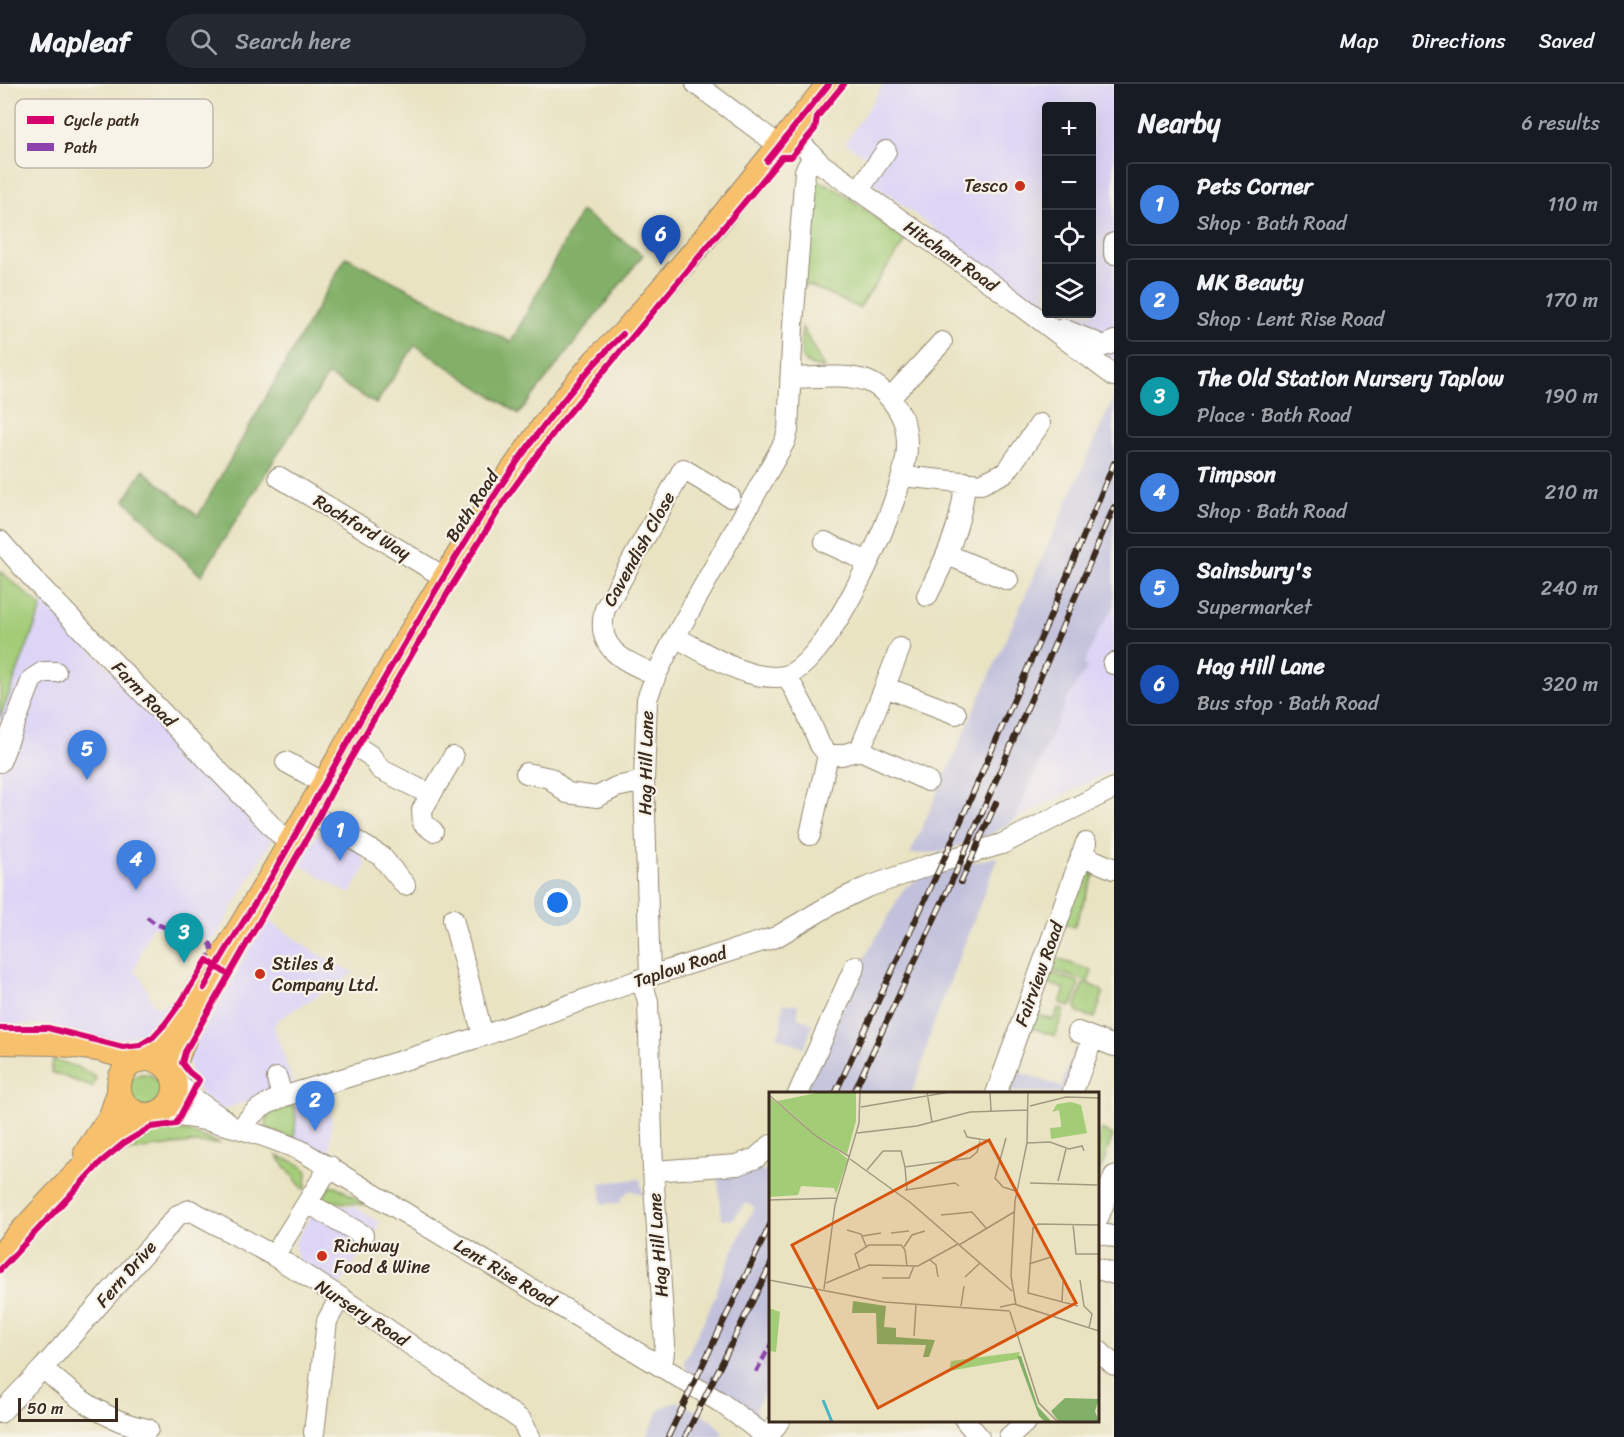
<!DOCTYPE html>
<html lang="en">
<head>
<meta charset="utf-8">
<style>
	:root { --surface:#171b24; --page:#242831; --text:#f1f3f6; --muted:#9ea1a6; --line:#363941; --accent:#2563eb }
	body { margin:0; font-family:Sriracha,sans-serif; background:var(--page); color:var(--text) }
	.controls { position:absolute; right:18px; top:18px; display:grid; overflow:hidden; border-radius:6px; box-shadow:0 6px 24px #0002 }
	.controls button { width:54px; height:54px; display:grid; place-items:center; padding:0; border:0; border-bottom:2px solid var(--line); background:var(--surface); color:var(--text); font:30px sans-serif }
	.scale { position:absolute; left:18px; bottom:15px; width:100px; box-sizing:border-box; padding-left:6px; border:3px solid #3b2a1e; border-top:0; font-size:16px; line-height:21px; white-space:nowrap; color:#3b2a1e; -webkit-text-stroke:4px #f7f3e8; paint-order:stroke }
	.you { position:absolute; left:558px; top:819px; width:21px; height:21px; margin:-15px; border:4px solid #fff; border-radius:50%; background:#1a73e8; box-shadow:0 0 0 9px #1a73e833 }
	.badge { display:grid; place-items:center; width:39px; height:39px; border-radius:50%; background:var(--accent); color:#fff; font-size:20px; font-weight:700 }
	.pin { position:absolute; translate:-50% -50px; filter:drop-shadow(0 2px 3px #0008) }
	.pin::after { content:''; position:absolute; top:32px; width:21px; height:18px; background:inherit; clip-path:polygon(0 0,100% 0,50% 100%) }
	.list { margin:0; padding:0; list-style:none }
	h2 { display:flex; justify-content:space-between; align-items:center; height:78px; margin:0; padding:0 24px; font-size:26px }
	h2 small { font-size:20px; font-weight:400; color:var(--muted) }
	.list li { display:grid; grid-template-columns:39px 1fr auto; gap:18px; align-items:center; box-sizing:border-box; height:84px; margin:0 12px 12px; padding:0 12px; border:2px solid var(--line); border-radius:6px }
	.list b { display:block; font-size:22px; white-space:nowrap }
	.list p { margin:0; font-size:20px; white-space:nowrap; color:var(--muted) }
	.list em { font-size:20px; font-style:normal; color:var(--muted) }
	.icon { flex:none; width:33px; height:33px; fill:none; stroke:currentColor; stroke-width:2; stroke-linecap:round; stroke-linejoin:round }
	.map { position:relative; flex:none; width:1114px; height:1353px; overflow:hidden }
	header { display:flex; align-items:center; gap:36px; box-sizing:border-box; height:84px; padding:0 30px; background:var(--surface); border-bottom:2px solid var(--line) }
	header strong { font-size:28px }
	nav { display:flex; gap:33px; margin-inline-start:auto; font-size:21px }
	.search { width:420px; height:54px; background:var(--page); display:flex; align-items:center; gap:15px; box-sizing:border-box; padding:0 21px; border-radius:33px; color:var(--muted); font-size:22px }
	main { display:flex }
	aside { flex:1; background:var(--surface) }
	.map>svg:first-child { display:block }
	.built { fill:#ddd5f6 }
	.industrial { fill:#c2c1dc }
	.green { fill:#a3cc77; stroke:#6f7b4a; stroke-width:1.5 }
	.forest { fill:#82b068; stroke:#5e6d43; stroke-width:1.5 }
	.lines { fill:none; stroke-linecap:round; stroke-linejoin:round }
	.minor-casing { stroke:#928670; stroke-width:22 }
	.major-casing { stroke:#928670; stroke-width:26 }
	.minor { stroke:#fff; stroke-width:20 }
	.major { stroke:#f7c06c; stroke-width:24 }
	.rail-casing { stroke:#3b2a1e; stroke-width:6 }
	.rail { stroke:#f7f3e8; stroke-width:4; stroke-dasharray:11; stroke-linecap:butt }
	.quiet { stroke:#8e44ad; stroke-width:4.5; stroke-dasharray:9 4.5; stroke-linecap:butt }
	.cycleway-casing { stroke:#f7f3e8; stroke-width:10 }
	.cycleway { stroke:#d6006c; stroke-width:6 }
	.poi-dot { fill:#c8321e; stroke:#f7f3e8; stroke-width:2 }
	.labels { text-anchor:middle; dominant-baseline:central; stroke-width:4.5; stroke-linejoin:round; paint-order:stroke }
	.poi-label { font-size:18px; fill:#3b2a1e; stroke:#f7f3e8; text-anchor:start }
	.street-label { font-size:18px; fill:#3b2a1e; stroke:#f7f3e8 }
	.inset-river { fill:none; stroke:#47b5c3; stroke-width:3 }
	.inset-road { fill:none; stroke:#a39980; stroke-width:1.5 }
	.view { fill:#d7540e; fill-opacity:0.15; stroke:#d7540e; stroke-width:3 }
	.inset-edge { fill:none; stroke:#3b2a1e; stroke-width:3 }
	.key { fill:#f7f3e8; stroke:#bfb7ab; stroke-width:1.5 }
	.key-label { font-size:16px; fill:#3b2a1e }
</style>
</head>
<body>
<header>
<strong>Mapleaf</strong>
<div class="search"><svg class="icon" aria-label="search" viewBox="0 0 24 24"><circle cx="10" cy="10" r="6"/><path d="M15 15l6 6"/></svg>Search here</div>
<nav><a>Map</a><a>Directions</a><a>Saved</a></nav>
</header>
<main>
<div class="map">
<svg width="1114" height="1353" viewBox="0 0 1114 1353">
	<rect width="100%" height="100%" fill="#f7f3e8"/>
	<filter id="ink" filterUnits="userSpaceOnUse"><feTurbulence type="fractalNoise" baseFrequency=".0167" numOctaves="2"/><feDisplacementMap in="SourceGraphic" scale="12" xChannelSelector="R" yChannelSelector="G"/><feConvolveMatrix kernelMatrix="1 2 1 2 8 2 1 2 1" color-interpolation-filters="sRGB"/></filter>
	<filter id="wash" filterUnits="userSpaceOnUse"><feTurbulence type="fractalNoise" baseFrequency=".008" numOctaves="4" result="noise"/><feDisplacementMap in="SourceGraphic" scale="24" xChannelSelector="R" yChannelSelector="G"/><feGaussianBlur stdDeviation="1.35" result="paint"/><feColorMatrix in="noise" values="0 0 0 0 0 0 0 0 0 0 0 0 0 0 0 0 0 1.4 0 .05"/><feComposite in="paint" operator="in"/></filter>
	<g filter="url(#wash)">
		<rect width="100%" height="100%" fill="#e9e3c2"/>
		<path class="built" d="M884,0H1114V277H1109L1047,230H1092V22H1046V229L861,90L871,76L845,59Z
			M45,517L272,755L214,856L206,857L177,844L151,843L134,888L140,892L154,921L159,923L168,918L174,920L157,945L125,954L122,957L119,955L111,958L107,957L48,940L0,941V634Z
			M1114,522V685L1015,735L1066,617L1087,584L1084,579L1096,555L1094,553Z
			M318,749L328,751L363,771L364,779L367,780L350,810L300,781Z
			M266,835L318,870L354,889L278,936L274,943L294,1002L221,1026L203,1014L192,992L188,974Z
			M332,1010L330,1074L294,1055L296,1035L294,1021Z
			M318,1120L356,1123L380,1139L339,1203L298,1176L294,1160Z"/>
		<path class="industrial" d="M1114,313V522L1095,553L1096,554L1084,579L1087,584L1066,617L1015,735L994,749L941,768L910,770Z
			M998,773L932,944L919,992L911,1009L803,1010L864,875L904,804L933,786Z
			M783,920H798V933L813,940L804,964L777,953L781,944Z
			M1075,964L1086,966L1070,1009L1010,1008L1017,987L1061,1003Z
			M758,1079L760,1085L770,1088L771,1295L756,1325L758,1333L752,1331L737,1318L719,1311L689,1296L684,1278L717,1209L715,1208L745,1140L755,1123L746,1119L733,1135L722,1136L717,1085Z
			M640,1095L643,1111L634,1107H628L621,1115V1119L602,1120L600,1099Z
			M677,1317L709,1334L723,1348L721,1353H646L660,1325Z"/>
		<path class="green" d="M815,96C835,98 886,143 905,157L859,224L809,201L803,202Z
			M802,243L824,284C796,282 800,265 802,243Z
			M0,487L42,523L0,634Z
			M1095,789L1074,843L1060,838L1076,794Z
			M1048,871L1092,887L1088,898L1043,883Z
			M1042,886L1078,898L1079,901L1073,920L1070,923L1060,919L1065,905L1038,896Z
			M1083,900H1089L1101,906L1103,909L1095,934L1078,929L1076,922Z
			M1058,924L1064,926L1055,952L1030,943L1015,986L1017,987L1009,1009L998,1010L1028,928L1054,936Z
			M53,976C69,979 83,984 96,994L92,1003L51,988Z
			M127 1007a17 17 0 1 1 34 0a17 17 0 1 1-34 0Z
			M294,1021L296,1035L294,1055L267,1045L266,1036L270,1029Z
			M176,1046L190,1048L220,1060L191,1059L121,1068L136,1054L153,1049Z
			M1101,1046L1113,1051L1098,1094V1055Z
			M277,1072C288,1076 300,1078 307,1088L306,1103L303,1105Z
			M331,1102H336L366,1121L320,1116Z"/>
		<path class="forest" d="M581,127L643,171L519,330L415,261L376,320L328,291L201,492L125,416L143,386L198,432L346,173L511,258Z"/>
	</g>
	<g filter="url(#ink)">
		<g class="lines">
			<defs>
				<path id="minor" d="M696,0L780,62
					M791,49L821,80L999,205L1114,292
					M858,107L886,67
					M1114,159V170
					M1063,245L1104,262L1110,260L1114,257
					M890,314L942,258
					M902,392L981,400L1006,388L1040,340
					M279,393L444,493
					M0,457L34,496L289,760
					M825,458L868,478
					M948,471L1008,496
					M927,512C946,474 962,441 965,398
					M675,553C705,568 749,599 784,592C829,583 907,408 907,363C907,355 906,343 903,336C897,321 882,302 867,297C843,289 815,294 790,294
					M1113,580L1114,579
					M656,591C625,577 594,566 605,525L683,385L730,413
					M787,592L805,625L820,661L828,671L810,751
					M885,603L956,630
					M348,657L371,672L380,685L431,711
					M860,666L900,564
					M828,671H841L860,666L928,697
					M0,678L32,595L43,588H56
					M286,678L324,699
					M526,689L550,694L567,709L597,713L616,703L644,697
					M308,728L381,772L405,801
					M433,747L423,739L422,726L453,673
					M1081,771L1114,785
					M453,835L483,952
					M650,892L644,697L647,615L656,591L675,553L785,357L788,346L793,241L805,87L813,73
					M641,895L648,917L653,1087L665,1260L662,1283
					M1078,948L1114,962
					M173,993L190,1012L226,1037
					M277,994L282,1013
					M798,1010L855,882
					M996,1010L1086,759
					M1072,1010L1093,954
					M155,1030C206,1032 254,1047 300,1066L720,1318L767,1353
					M242,1045C251,1027 264,1021 282,1013L483,952L650,892L776,853L832,820L865,804L930,781L1002,760L1114,704
					M653,1087L737,1081L756,1074L771,1061
					M308,1119L363,1151
					M1098,1135L1114,1092
					M1098,1148L1114,1153
					M274,1172L330,1082
					M1098,1185L1114,1190
					M1098,1266L1114,1281
					M43,1284C73,1312 107,1338 148,1345
					M0,1329L43,1284L178,1131L190,1126L274,1172L340,1213L521,1336L530,1353
					M965,1336L979,1353
					M314,1349L327,1237L340,1213
					M768,1353L780,1336
					M1009,1353L1028,1336"/>
				<path id="major" d="M0,958L55,959L98,965L138,976
					M119 1003a28 28 0 1 1 56 0a28 28 0 1 1-56 0Z
					M141,976L160,960L186,927
					M171,989L204,904L271,792L407,555L498,407L550,333L596,276L623,250L697,164L829,0
					M86,1069L111,1032L119,1008
					M0,1171C48,1121 91,1065 152,1031"/>
			</defs>
			<use href="#minor" class="minor-casing"/>
			<use href="#major" class="major-casing"/>
			<use href="#minor" class="minor"/>
			<use href="#major" class="major"/>
			<defs>
				<path id="rail" d="M961,798L996,719
					M835,1010L949,764L1047,540L1114,379
					M853,1010L958,784L1114,423
					M668,1353L771,1139
					M685,1353L771,1180"/>
			</defs>
			<use href="#rail" class="rail-casing"/>
			<use href="#rail" class="rail"/>
			<path class="quiet" d="M147,833L156,840L211,860L212,865L207,876
				M756,1288L771,1260"/>
			<defs>
				<path id="cycleway" d="M767,77L829,0
					M204,904C225,866 249,829 272,792C310,726 346,660 384,595C454,475 524,348 623,250
					M0,944H48L123,963L140,961L153,953L165,940L181,918L207,876L224,888
					M0,1186L102,1077L124,1059L151,1043L176,1040L199,996L189,988L182,979L185,968L311,747L333,705L453,500L507,413L560,340L782,73H791L815,45L817,33L844,0"/>
			</defs>
			<use href="#cycleway" class="cycleway-casing"/>
			<use href="#cycleway" class="cycleway"/>
		</g>
	</g>
	<g class="poi-dot">
		<circle cx="1020" cy="102" r="6"/>
		<circle cx="260" cy="890" r="6"/>
		<circle cx="322" cy="1172" r="6"/>
	</g>
	<g class="labels">
		<g class="poi-label">
			<text x="1008" y="102" text-anchor="end">Tesco</text>
			<text x="272" y="880">Stiles &amp;<tspan x="272" dy="21">Company Ltd.</tspan></text>
			<text x="334" y="1162">Richway<tspan x="334" dy="21">Food &amp; Wine</tspan></text>
		</g>
		<g class="street-label">
			<text transform="translate(951 172) rotate(35)">Hitcham Road</text>
			<text transform="translate(472 422) rotate(-57)">Bath Road</text>
			<text transform="translate(362 443) rotate(31)">Rochford Way</text>
			<text transform="translate(639 465) rotate(-61)">Cavendish Close</text>
			<text transform="translate(144 610) rotate(46)">Farm Road</text>
			<text transform="translate(646 679) rotate(-89)">Hag Hill Lane</text>
			<text transform="translate(680 883) rotate(-18)">Taplow Road</text>
			<text transform="translate(1039 890) rotate(-70)">Fairview Road</text>
			<text transform="translate(658 1161) rotate(-94)">Hag Hill Lane</text>
			<text transform="translate(505 1189) rotate(31)">Lent Rise Road</text>
			<text transform="translate(126 1190) rotate(-49)">Fern Drive</text>
			<text transform="translate(362 1229) rotate(33)">Nursery Road</text>
		</g>
	</g>
	<g transform="translate(769 1008)">
		<rect width="330" height="330" fill="#e9e3c2"/>
		<path d="M53,0H87V29L78,62L48,43L8,9ZM0,5L79,67L67,102L65,96L32,94L29,103L0,105ZM302,10L312,13L318,41L282,47L281,36L292,35V31L290,18L283,20L288,12ZM0,216L11,220L7,260L0,259ZM251,260L249,267L180,279L182,269Z" fill="#a3cc77"/>
		<path d="M84,209L117,214L115,235L127,236V245L166,248L160,265H154L157,253L108,252L107,221H83ZM248,264H252L269,315L283,330H276L270,324ZM296,306L330,307L326,319L330,330H290L282,319Z" fill="#82b068"/>
		<path class="inset-river" d="M54,308L63,330"/>
		<path class="inset-road" d="M158,0L163,30M221,0L222,19M0,3L47,44L81,65M261,14L297,5L330,6M92,15L181,0M195,38L198,45L222,49M88,41L148,34L201,20L259,18M237,46L226,86L234,95L247,99M258,51L281,50L300,57L313,54L315,59M81,67L142,111L243,199M136,75L138,98M98,78L114,59H132L136,75L201,66L208,60L211,49M289,89L297,57M261,91L328,93M136,98L186,91L190,94M0,108L68,106M172,123L203,120L217,136M304,132L307,162H330M78,138L92,142L97,154M122,141L140,139M93,144L112,141M190,153L245,120M135,155L143,143L156,139M161,168L167,173L169,185M260,172L282,165M91,178L86,162L100,153H132L136,158L138,174M196,185L211,171M113,186H140L145,174M0,188L115,210L241,219M311,188L315,214L323,222L320,236M57,191L100,173L149,174L189,152M55,197L66,113L90,31L91,0M293,210L294,190M247,213L242,184L246,109L258,51L259,0M192,214L195,194M309,214L259,201L264,136L269,132L330,133M231,215L245,212L330,239M241,220L270,311L289,330M145,244L147,213"/>
		<path class="view" d="M220,48L307,211L109,316L23,153Z"/>
		<rect width="330" height="330" class="inset-edge"/>
	</g>
	<rect x="15" y="15" width="198" height="69" rx="9" class="key"/>
	<rect x="27" y="32" width="27" height="8" fill="#d6006c"/>
	<rect x="27" y="59" width="27" height="8" fill="#8e44ad"/>
	<g class="key-label">
		<text x="64" y="42">Cycle path</text>
		<text x="64" y="69">Path</text>
	</g>
</svg>
<div class="controls">
<button>+</button>
<button>−</button>
<button><svg class="icon" aria-label="locate" viewBox="0 0 24 24"><circle cx="12" cy="12" r="6"/><path d="M12 2v4M12 18v4M2 12h4M18 12h4"/></svg></button>
<button><svg class="icon" aria-label="layers" viewBox="0 0 24 24"><path d="M12 4l9 5-9 5-9-5zM3 14l9 5 9-5"/></svg></button>
</div>
<div class="scale">50 m</div>
<div class="you"></div>
<div class="pin badge" style="left:340px;top:777px;background:#3f7fe0">1</div>
<div class="pin badge" style="left:315px;top:1047px;background:#3f7fe0">2</div>
<div class="pin badge" style="left:184px;top:879px;background:#0f9aa8">3</div>
<div class="pin badge" style="left:136px;top:806px;background:#3f7fe0">4</div>
<div class="pin badge" style="left:87px;top:696px;background:#3f7fe0">5</div>
<div class="pin badge" style="left:661px;top:181px;background:#1a4fb4">6</div>
</div>
<aside>
<h2>Nearby<small>6 results</small></h2>
<ul class="list">
<li><span class="badge" style="background:#3f7fe0">1</span><div><b>Pets Corner</b><p>Shop · Bath Road</p></div><em>110 m</em></li>
<li><span class="badge" style="background:#3f7fe0">2</span><div><b>MK Beauty</b><p>Shop · Lent Rise Road</p></div><em>170 m</em></li>
<li><span class="badge" style="background:#0f9aa8">3</span><div><b>The Old Station Nursery Taplow</b><p>Place · Bath Road</p></div><em>190 m</em></li>
<li><span class="badge" style="background:#3f7fe0">4</span><div><b>Timpson</b><p>Shop · Bath Road</p></div><em>210 m</em></li>
<li><span class="badge" style="background:#3f7fe0">5</span><div><b>Sainsbury's</b><p>Supermarket</p></div><em>240 m</em></li>
<li><span class="badge" style="background:#1a4fb4">6</span><div><b>Hag Hill Lane</b><p>Bus stop · Bath Road</p></div><em>320 m</em></li>
</ul>
</aside>
</main>
</body>
</html>
